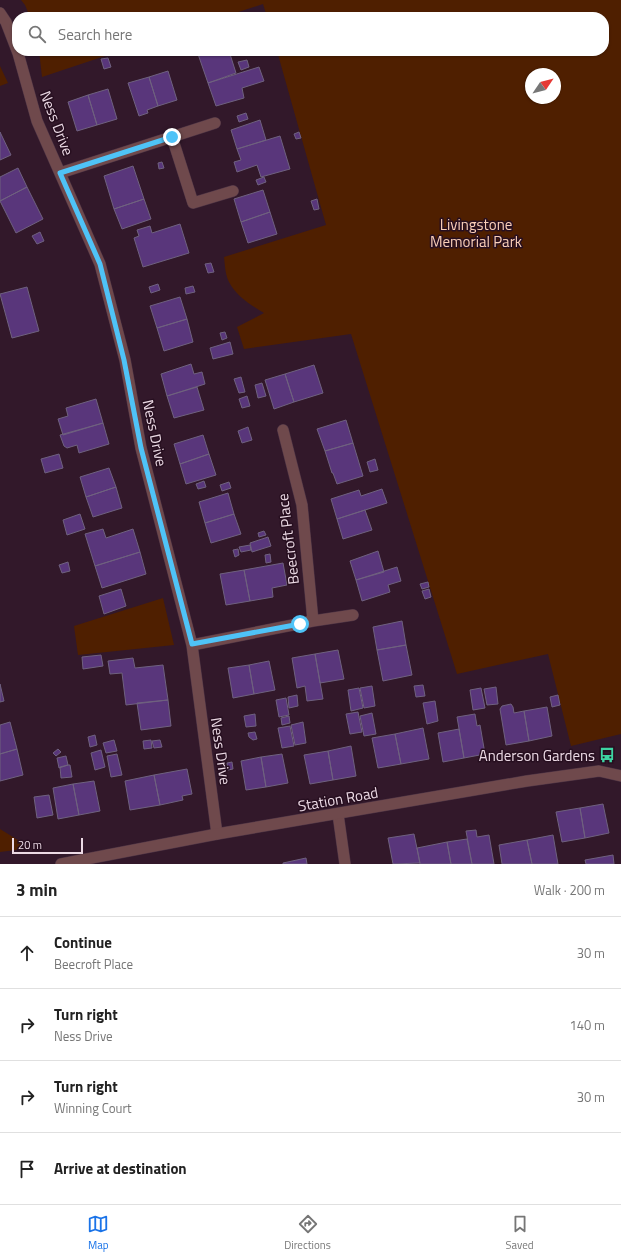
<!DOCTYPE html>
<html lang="en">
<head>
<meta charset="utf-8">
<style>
	:root { --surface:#fff; --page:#f6f6f6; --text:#222; --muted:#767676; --line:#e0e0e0; --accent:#1a73e8 }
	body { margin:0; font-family:"Titillium Web",sans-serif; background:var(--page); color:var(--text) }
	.compass { position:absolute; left:525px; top:68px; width:36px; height:36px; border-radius:50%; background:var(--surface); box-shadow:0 1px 3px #0004; rotate:55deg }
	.scale { position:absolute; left:12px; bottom:10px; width:71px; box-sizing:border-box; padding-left:4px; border:2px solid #ecdae5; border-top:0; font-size:11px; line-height:14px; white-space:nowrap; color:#ecdae5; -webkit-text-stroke:3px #270f20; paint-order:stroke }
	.stop { position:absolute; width:12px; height:12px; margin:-9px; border:3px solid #4fc3f7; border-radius:50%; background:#fff }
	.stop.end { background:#4fc3f7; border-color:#fff; box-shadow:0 1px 4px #0008 }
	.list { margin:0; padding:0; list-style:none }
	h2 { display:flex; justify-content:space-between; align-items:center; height:52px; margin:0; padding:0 16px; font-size:17px }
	h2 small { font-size:13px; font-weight:400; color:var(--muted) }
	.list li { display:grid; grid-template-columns:26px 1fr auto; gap:12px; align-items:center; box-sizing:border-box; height:72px; padding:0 16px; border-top:1px solid var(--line) }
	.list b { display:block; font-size:15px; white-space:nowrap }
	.list p { margin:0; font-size:13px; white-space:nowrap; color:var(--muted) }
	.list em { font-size:13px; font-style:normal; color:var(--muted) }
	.icon { flex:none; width:22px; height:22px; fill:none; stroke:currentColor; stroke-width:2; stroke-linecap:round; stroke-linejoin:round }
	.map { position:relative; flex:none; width:621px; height:864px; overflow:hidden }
	.search { position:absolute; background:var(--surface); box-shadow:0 1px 3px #0004; left:12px; right:12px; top:12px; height:44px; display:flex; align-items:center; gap:10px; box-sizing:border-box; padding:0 14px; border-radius:16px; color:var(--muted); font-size:15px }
	.sheet { height:340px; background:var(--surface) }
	nav { display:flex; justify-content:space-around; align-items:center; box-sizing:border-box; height:56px; border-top:1px solid var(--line); background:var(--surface); font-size:11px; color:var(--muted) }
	nav a { display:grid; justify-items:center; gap:2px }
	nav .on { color:var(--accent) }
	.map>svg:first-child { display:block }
	.green { fill:#4f1f00; fill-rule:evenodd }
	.building { fill:#59367b; stroke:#6f617f }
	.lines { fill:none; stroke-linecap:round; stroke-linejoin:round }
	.minor-casing { stroke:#4c3344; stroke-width:12 }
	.tertiary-casing { stroke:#4c3344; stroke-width:12 }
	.minor { stroke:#6f494c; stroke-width:11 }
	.tertiary { stroke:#6f494c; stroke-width:11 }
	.route { stroke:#4fc3f7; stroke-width:5 }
	.labels { text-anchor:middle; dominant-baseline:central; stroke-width:3; stroke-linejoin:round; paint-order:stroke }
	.street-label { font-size:15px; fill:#ecdae5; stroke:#270f20 }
	.park-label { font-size:15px; fill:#fbcfb8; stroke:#270f20 }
	.poi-label { font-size:15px; fill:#ecdae5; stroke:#270f20; text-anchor:end }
</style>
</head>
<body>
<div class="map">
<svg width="621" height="864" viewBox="0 0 621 864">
	<rect width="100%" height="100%" fill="#32182a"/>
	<path class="green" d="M21,0H621V734L571,746L548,654L457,674L351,334L244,349L237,327L264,313C251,305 236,296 229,282C225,274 225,265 224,257L326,225L277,51H604V17H267L263,4L223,17H30L25,5ZM531,74H555V98H531Z
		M39,51H120L42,77Z
		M0,66L8,83L0,86Z
		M163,598L174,645L78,655L74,626Z
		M0,829L31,848L0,852Z"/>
	<path class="building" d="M205,51H229L236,73L208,83L198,54Z
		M108,58L111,67L104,69L101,59Z
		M247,60L249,67L241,70L238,62Z
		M259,67L264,81L242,88L244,98L216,106L208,83Z
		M168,71L177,100L158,106L149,77Z
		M149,77L158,106L147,110L148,113L139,116L128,83Z
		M108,89L117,119L97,125L88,95Z
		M88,95L97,125L77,131L68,102Z
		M246,113L248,119L239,122L237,116Z
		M260,120L266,140L237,149L231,130Z
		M0,132L11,155L0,160Z
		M299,132L301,138L296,139L294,134Z
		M280,136L290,169L261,177L257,165L237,172L234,162L241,160L237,149Z
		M162,162L164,168L159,169L158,163Z
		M133,166L144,199L114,209L104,176Z
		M18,168L27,187L0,201V177Z
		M264,177L266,182L258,185L256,180Z
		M27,187L43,219L16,233L0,201Z
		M263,190L270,212L241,222L234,199Z
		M144,199L151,219L122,229L114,209Z
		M317,199L319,209L314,210L311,201Z
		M270,212L277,234L248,243L241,222Z
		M180,224L189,253L143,267L134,238L139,236L137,230L150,226L152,233Z
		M40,232L44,241L37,244L32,236Z
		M211,263L214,272L208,273L205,264Z
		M158,284L160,290L151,293L149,287Z
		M193,286L195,292L186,294L185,288Z
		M27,287L39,331L12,338L0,294Z
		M180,297L187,319L157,328L150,306Z
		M187,319L193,342L164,351L157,328Z
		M225,332L227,338L222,340L220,333Z
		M230,342L233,354L213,359L210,348Z
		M191,364L194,374L202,372L205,384L167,396L161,374Z
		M314,365L323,393L294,402L285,374Z
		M285,374L294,402L274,409L265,380Z
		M241,377L245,392L239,393L234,379Z
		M262,383L266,396L258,398L255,385Z
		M197,387L204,410L174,418L167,396Z
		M247,396L250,406L242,408L239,399Z
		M96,399L103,423L63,435L58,419L68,416L66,408Z
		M346,420L353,443L325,451L317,429Z
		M103,423L109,444L79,453L77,445L67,448L64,446L60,435Z
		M248,427L252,440L242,443L238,431Z
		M203,435L209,454L180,464L174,444Z
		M353,443L363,476L337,484L333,473H332L325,451Z
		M59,454L63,468L45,473L41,459Z
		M209,454L216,475L186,484L180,464Z
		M375,459L378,470L370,472L367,462Z
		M109,468L116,487L86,497L80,477Z
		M204,481L206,487L198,489L196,484Z
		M229,482L231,488L222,491L220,485Z
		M116,487L122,508L93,517L86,497Z
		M382,489L387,503L337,519L331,499L359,490L361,496Z
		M228,493L234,514L205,523L199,502Z
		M365,510L372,530L343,539L337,519Z
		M80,514L85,529L67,535L63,520Z
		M234,514L241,534L211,543L205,523Z
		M103,529L106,538L133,529L140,552L95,566L85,534Z
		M264,531L266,535L259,537L258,533Z
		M268,537L271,546L252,552L250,543Z
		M250,545L251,550L241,552L239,547Z
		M238,549L239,555L235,557L233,550Z
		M378,551L384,572L356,580L350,561Z
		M140,552L146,574L102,588L95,566Z
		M270,554L271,562L266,563L265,555Z
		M68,562L70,571L62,573L59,565Z
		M283,563L287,585L272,588L273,597L250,601L244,570Z
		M397,567L401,581L388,585L390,592L362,601L356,580Z
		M244,570L250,601L226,605L220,574Z
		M428,582L429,587L422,589L420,584Z
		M121,589L126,606L104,614L99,596Z
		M429,589L431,597L425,599L422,591Z
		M402,621L406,645L377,650L373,627Z
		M406,645L412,675L383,681L377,650Z
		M338,650L344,679L320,683L315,654Z
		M315,654L323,699L307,701L305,686L297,688L292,658Z
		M101,655L103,666L83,669L82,657Z
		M133,658L135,668L163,665L168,700L126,705L122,673L110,674L108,661Z
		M269,661L275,690L254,694L249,665Z
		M249,665L254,694L233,698L228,668Z
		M0,684L4,701L0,702Z
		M423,685L425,696L416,697L414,686Z
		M372,686L375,706L364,708L360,688Z
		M496,687L498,704L487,705L484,689Z
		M359,688L363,708L351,711L348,690Z
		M481,688L485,708L473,710L470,690Z
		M297,695L298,706L289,708L288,697Z
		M558,695L560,705L552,707L550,697Z
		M286,698L289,715L279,717L276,700Z
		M168,700L171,726L141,730L137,703Z
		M435,701L438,721L427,724L423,703Z
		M511,704L513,707L514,713L524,711L529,741L506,745L500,709L502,706Z
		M547,707L552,736L529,741L524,711Z
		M358,712L362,732L350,734L346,714Z
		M372,713L376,734L364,736L360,716Z
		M255,714L256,726L246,727L244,716Z
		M475,714L477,726L480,725L485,754L464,758L457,717Z
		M289,716L290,723L282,725L281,718Z
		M10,722L17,749L0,754V725Z
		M303,722L306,743L295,745L291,725Z
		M290,726L294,746L282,748L278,728Z
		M423,728L429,759L401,764L395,734Z
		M459,729L464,758L443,762L438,733Z
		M255,732L257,739L253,740L249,737L248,733Z
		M395,734L401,764L378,768L372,738Z
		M95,735L97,745L90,747L88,737Z
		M114,740L117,751L106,753L103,743Z
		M151,740L152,748L144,749L143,741Z
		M160,740L162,747L154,748L152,741Z
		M351,746L356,776L333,780L328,751Z
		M17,749L23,775L0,781V754Z
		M58,749L61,752L56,756L53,753Z
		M101,750L105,767L95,770L91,753Z
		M328,751L333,780L310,784L304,755Z
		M117,754L122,775L111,777L107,756Z
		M282,754L288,783L266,787L261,757Z
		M66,756L68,765L59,768L57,758Z
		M261,757L266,787L246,790L241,761Z
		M232,762L233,769L228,770L227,763Z
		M68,765H70L72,777L61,778L60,767Z
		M187,769L192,794L182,796L183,800L160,805L154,775Z
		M154,775L160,805L130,810L125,781Z
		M94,781L100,811L79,815L73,784Z
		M73,784L79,815L58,819L53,788Z
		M49,795L53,815L37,818L34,797Z
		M603,804L609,833L585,838L580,808Z
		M580,808L585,838L562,842L556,812Z
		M476,830L477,837L489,835L494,864H472L466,831Z
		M414,834L420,863L393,864L388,838Z
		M553,835L558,864H532L527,840Z
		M467,839L472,864H451L447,842Z
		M527,840L532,864H502L499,845Z
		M447,842L451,864H420L417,848Z
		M613,855L614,864H586L585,860Z
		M306,858L307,864H283V863Z"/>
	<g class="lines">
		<defs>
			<path id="minor" d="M0,13L6,22L18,53L37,121L100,264L125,360L141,448L192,645L217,834
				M172,137L193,203L233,191
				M60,173L215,123
				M313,621L353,615
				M192,645L313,621L302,505L283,430
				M338,814L345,864"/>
			<path id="tertiary" d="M61,864L217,834L527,781L599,771L621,776"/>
		</defs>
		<use href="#minor" class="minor-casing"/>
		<use href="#tertiary" class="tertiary-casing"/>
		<use href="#minor" class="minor"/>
		<use href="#tertiary" class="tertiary"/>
	</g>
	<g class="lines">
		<path class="route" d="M172,137L60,173L100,264L124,360L141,448L192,644L300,624"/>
	</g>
	<defs>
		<symbol id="bus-bare" viewBox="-9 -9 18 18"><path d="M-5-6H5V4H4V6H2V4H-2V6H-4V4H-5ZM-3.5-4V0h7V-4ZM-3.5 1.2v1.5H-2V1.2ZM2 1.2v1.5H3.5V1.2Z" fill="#3ed4a2" stroke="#270f20" stroke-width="2.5" paint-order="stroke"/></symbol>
	</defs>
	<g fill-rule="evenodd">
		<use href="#bus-bare" x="596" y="744" width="22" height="22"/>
	</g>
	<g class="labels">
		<g class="street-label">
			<text transform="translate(57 123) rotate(69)">Ness Drive</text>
			<text transform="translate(155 433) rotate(78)">Ness Drive</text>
			<text transform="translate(288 539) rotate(-97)">Beecroft Place</text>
			<text transform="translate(221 751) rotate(82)">Ness Drive</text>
			<text transform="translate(338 799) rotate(-10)">Station Road</text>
		</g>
		<g class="park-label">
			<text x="476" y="224">Livingstone<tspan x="476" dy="17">Memorial Park</tspan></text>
		</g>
		<g class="poi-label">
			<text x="595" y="755">Anderson Gardens</text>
		</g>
	</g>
</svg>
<svg class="compass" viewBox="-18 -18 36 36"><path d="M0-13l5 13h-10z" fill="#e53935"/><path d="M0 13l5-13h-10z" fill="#767676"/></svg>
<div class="scale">20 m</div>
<div class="stop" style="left:300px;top:624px"></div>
<div class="stop end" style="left:172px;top:137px"></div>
<div class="search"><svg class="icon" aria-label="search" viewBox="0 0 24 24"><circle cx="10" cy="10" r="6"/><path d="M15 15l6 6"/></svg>Search here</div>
</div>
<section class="sheet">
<h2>3 min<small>Walk · 200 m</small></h2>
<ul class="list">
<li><svg class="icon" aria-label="ahead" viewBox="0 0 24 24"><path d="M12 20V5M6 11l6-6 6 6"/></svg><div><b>Continue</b><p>Beecroft Place</p></div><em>30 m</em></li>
<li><svg class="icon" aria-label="right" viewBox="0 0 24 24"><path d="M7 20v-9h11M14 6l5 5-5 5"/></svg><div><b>Turn right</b><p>Ness Drive</p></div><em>140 m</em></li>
<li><svg class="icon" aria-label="right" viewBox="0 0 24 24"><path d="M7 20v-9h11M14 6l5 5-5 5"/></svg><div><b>Turn right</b><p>Winning Court</p></div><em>30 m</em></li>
<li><svg class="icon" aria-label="arrive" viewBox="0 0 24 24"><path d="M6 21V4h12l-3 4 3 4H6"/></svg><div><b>Arrive at destination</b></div></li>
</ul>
</section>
<nav>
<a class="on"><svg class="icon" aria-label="map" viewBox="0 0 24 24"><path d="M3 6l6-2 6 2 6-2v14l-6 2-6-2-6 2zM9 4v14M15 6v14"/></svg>Map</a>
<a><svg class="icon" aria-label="directions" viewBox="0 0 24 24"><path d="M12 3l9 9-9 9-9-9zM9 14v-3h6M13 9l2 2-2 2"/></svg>Directions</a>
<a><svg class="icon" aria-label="saved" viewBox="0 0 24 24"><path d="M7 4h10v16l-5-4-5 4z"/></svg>Saved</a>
</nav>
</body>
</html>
